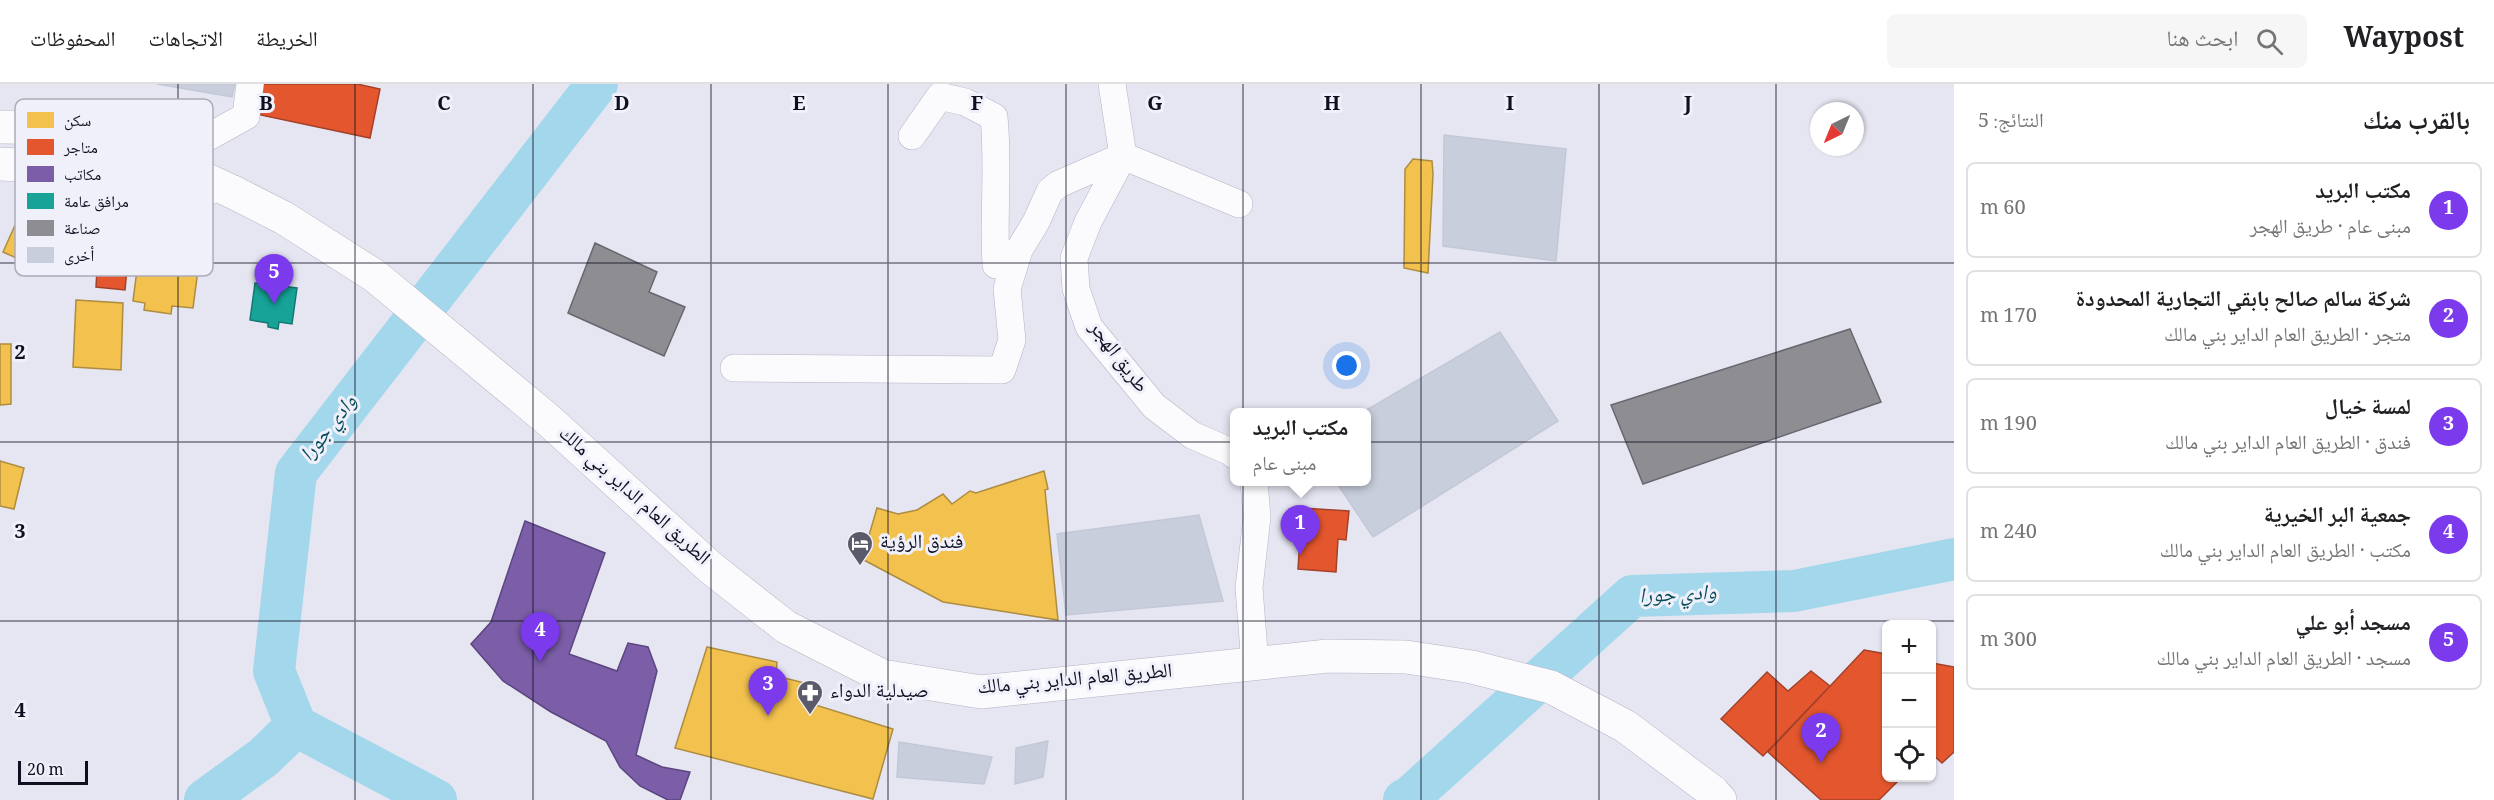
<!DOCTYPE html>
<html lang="ar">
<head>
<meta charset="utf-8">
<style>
	:root { --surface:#fff; --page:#f6f6f6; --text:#202124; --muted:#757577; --line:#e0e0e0; --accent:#7c3aed }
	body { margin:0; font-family:Georgia,"Noto Naskh Arabic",serif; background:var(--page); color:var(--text); direction:rtl }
	.controls { position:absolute; right:18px; bottom:18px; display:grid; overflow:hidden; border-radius:9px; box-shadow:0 2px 4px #0004 }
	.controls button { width:54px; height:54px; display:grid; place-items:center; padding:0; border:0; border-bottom:2px solid var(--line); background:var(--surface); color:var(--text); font:30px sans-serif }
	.compass { position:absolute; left:1810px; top:18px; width:54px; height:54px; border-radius:50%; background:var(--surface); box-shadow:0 2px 4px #0004; rotate:223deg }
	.scale { position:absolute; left:18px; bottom:15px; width:70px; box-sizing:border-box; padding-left:6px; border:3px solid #0f0f21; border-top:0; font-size:16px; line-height:21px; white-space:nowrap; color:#0f0f21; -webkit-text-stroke:4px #eff0fa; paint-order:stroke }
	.you { position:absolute; left:1347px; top:282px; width:21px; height:21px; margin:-15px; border:4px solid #fff; border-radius:50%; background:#1a73e8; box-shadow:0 0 0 9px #1a73e833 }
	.badge { display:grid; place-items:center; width:39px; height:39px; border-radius:50%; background:var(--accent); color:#fff; font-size:20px; font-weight:700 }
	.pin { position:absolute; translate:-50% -50px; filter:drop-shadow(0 2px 3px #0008) }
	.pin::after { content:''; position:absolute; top:32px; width:21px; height:18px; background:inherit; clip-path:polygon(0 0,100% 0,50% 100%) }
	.popup { position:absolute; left:1230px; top:324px; width:141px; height:78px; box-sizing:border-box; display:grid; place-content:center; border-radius:9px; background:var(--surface); filter:drop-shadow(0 2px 4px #0005); font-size:20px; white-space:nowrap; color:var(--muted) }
	.popup b { font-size:22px; color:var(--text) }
	.popup::after { content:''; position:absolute; left:50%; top:100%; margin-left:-12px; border:12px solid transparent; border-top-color:var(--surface) }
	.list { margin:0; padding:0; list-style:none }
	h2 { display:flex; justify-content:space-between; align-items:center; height:78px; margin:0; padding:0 24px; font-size:26px }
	h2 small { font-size:20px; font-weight:400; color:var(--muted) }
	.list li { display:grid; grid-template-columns:39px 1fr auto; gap:18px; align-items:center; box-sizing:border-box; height:96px; margin:0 12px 12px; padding:0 12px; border:2px solid var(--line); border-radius:9px }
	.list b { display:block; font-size:22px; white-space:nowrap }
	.list p { margin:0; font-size:20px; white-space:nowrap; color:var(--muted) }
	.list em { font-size:20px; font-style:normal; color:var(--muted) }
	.icon { flex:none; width:33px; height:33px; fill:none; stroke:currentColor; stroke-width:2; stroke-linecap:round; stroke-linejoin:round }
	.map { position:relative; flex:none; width:1954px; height:716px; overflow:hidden; direction:ltr }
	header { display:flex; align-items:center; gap:36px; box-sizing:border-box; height:84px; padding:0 30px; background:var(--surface); border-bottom:2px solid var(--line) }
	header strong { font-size:28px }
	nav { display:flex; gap:33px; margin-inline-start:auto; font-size:21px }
	.search { width:420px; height:54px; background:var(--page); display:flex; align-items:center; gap:15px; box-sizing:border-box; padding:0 21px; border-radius:9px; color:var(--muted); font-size:22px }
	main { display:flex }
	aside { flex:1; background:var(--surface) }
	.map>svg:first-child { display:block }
	.homes { fill:#f2c14e; stroke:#ae8c40; stroke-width:1.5 }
	.shops { fill:#e4572e; stroke:#a4412a; stroke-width:1.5 }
	.offices { fill:#7b5ea7; stroke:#5b467f; stroke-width:1.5 }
	.public { fill:#17a398; stroke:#157774; stroke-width:1.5 }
	.industry { fill:#8d8d92; stroke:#676770; stroke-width:1.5 }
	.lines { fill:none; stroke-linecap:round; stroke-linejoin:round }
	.river { stroke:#a2d7ec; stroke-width:42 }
	.building { fill:#c9cedc; stroke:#c3c8d6; stroke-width:1.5 }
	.minor-casing { stroke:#b3b4c3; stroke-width:28 }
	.primary-casing { stroke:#b3b4c3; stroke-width:34 }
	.trunk-casing { stroke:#b3b4c3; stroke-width:34 }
	.minor { stroke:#fbfbfd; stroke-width:27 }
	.primary { stroke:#fbfbfd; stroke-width:33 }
	.trunk { stroke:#fbfbfd; stroke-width:33 }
	.grid { fill:none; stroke:#0f0f21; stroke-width:1.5; stroke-opacity:0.55 }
	.labels { text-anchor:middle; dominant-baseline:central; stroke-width:6; stroke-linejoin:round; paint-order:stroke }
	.street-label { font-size:20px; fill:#0f0f21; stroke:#eff0fa }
	.poi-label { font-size:20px; fill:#0f0f21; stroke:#eff0fa; text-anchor:start }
	.water-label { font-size:21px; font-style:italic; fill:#084c5d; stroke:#eff0fa }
	.key { fill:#eff0fa; stroke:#acacb9; stroke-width:1.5 }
	.key-label { font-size:16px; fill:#0f0f21 }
	.grid-label { font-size:20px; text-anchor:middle; font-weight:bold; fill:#0f0f21; stroke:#eff0fa; stroke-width:6; stroke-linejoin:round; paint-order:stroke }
</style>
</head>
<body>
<header>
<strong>Waypost</strong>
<div class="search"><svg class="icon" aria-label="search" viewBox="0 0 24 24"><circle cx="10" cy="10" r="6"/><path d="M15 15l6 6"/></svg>ابحث هنا</div>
<nav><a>الخريطة</a><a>الاتجاهات</a><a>المحفوظات</a></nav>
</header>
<main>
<aside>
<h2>بالقرب منك<small>النتائج: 5</small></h2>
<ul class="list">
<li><span class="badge">1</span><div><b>مكتب البريد</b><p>مبنى عام · طريق الهجر</p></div><em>60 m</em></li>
<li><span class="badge">2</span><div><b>شركة سالم صالح بابقي التجارية المحدودة</b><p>متجر · الطريق العام الداير بني مالك</p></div><em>170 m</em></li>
<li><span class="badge">3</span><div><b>لمسة خيال</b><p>فندق · الطريق العام الداير بني مالك</p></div><em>190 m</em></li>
<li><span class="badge">4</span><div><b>جمعية البر الخيرية</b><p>مكتب · الطريق العام الداير بني مالك</p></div><em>240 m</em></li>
<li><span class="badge">5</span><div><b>مسجد أبو علي</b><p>مسجد · الطريق العام الداير بني مالك</p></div><em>300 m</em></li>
</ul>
</aside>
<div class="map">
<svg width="1954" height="716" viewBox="0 0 1954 716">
	<rect width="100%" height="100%" fill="#e5e6f2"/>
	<path class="homes" d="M1413,75L1432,77L1433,90L1428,189L1404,184L1405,85Z
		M25,119L76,141L55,191L3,168Z
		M141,155L201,163L193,224L172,222L171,230L144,226L145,219L133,217Z
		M76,216L123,219L121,286L73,283Z
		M0,260H11V320L0,321Z
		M0,377L24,384L14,425L0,422Z
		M1044,387L1048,405L1045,406L1058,536L943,518L862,475L877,424L898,430L917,426L943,410L952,420L970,407L976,409Z
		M707,563L777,578L776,592L809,600V619L893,645L873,715L675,664Z"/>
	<path class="shops" d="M261,0H357L380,5L370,54L256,30Z
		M87,142L132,146L130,168H136L134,185L127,184L125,206L96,203L97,185L84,184Z
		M1302,424L1349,427L1346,456L1338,455L1336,488L1298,485Z
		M1864,566L1886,570V694H1901L1879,716H1821L1768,668Z
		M1932,579L1954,583V668L1942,679L1932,670Z
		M1811,587L1830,602L1763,672L1721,635L1767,588L1788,607Z"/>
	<path class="offices" d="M525,437L605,469L569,570L617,587L628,559L648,563L657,587L636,671L662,683L690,688L680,716H668L640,702L620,683L606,657L551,628L503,597L471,560L491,538Z"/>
	<path class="public" d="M255,199L297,204L292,240L279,238L278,245L268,243V239L250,236Z"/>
	<path class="industry" d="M595,159L657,188L649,208L685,223L664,272L568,229Z
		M1850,245L1881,318L1643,400L1611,321Z"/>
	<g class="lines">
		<path class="river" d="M205,716L264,673L296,642
			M436,716L296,642L274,587L296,389L597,0
			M1404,716L1410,713L1632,512L1794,507L1954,475"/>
	</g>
	<path class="building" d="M157,0H235L232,13Z
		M1444,51L1566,65L1556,177L1443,162Z
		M1500,248L1558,337L1373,453L1336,398H1366V328H1363Z
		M1199,431L1223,517L1066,531L1057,450Z
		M1048,657L1043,693L1015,700L1016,664Z
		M899,658L992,673L984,700L897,693Z"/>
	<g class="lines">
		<defs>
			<path id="minor" d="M1112,0L1123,72L1088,138L1074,174L1076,205L1089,243L1154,322L1192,351L1231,368L1234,371
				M912,52L940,12L965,18L994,33C999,82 993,131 996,181L1019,166L1036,138L1050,107L1059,100L1123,72L1239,120
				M165,77L246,32L250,0
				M734,284L1002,286L1012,256L1007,205L1019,166
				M1254,398L1257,433L1249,504L1255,581"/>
			<path id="primary" d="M233,108L284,134L375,192L546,334L711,484L786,543L882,592L981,608L1328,572L1406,573L1472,583L1551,603L1625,642L1713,708L1720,716"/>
			<path id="trunk" d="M0,43C15,43 31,43 46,44C112,50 174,81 233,108
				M0,80C70,83 138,99 207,105"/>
		</defs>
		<use href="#minor" class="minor-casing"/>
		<use href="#primary" class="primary-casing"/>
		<use href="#trunk" class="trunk-casing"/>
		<use href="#minor" class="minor"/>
		<use href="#primary" class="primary"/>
		<use href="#trunk" class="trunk"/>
	</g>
	<path class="grid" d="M178,0V716M355,0V716M533,0V716M711,0V716M888,0V716M1066,0V716M1243,0V716M1421,0V716M1599,0V716M1776,0V716M0,179H1954M0,358H1954M0,537H1954"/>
	<defs>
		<symbol id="hotel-pin" viewBox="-11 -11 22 30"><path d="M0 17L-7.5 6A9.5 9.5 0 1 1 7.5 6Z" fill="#5a5a6a" stroke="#eff0fa"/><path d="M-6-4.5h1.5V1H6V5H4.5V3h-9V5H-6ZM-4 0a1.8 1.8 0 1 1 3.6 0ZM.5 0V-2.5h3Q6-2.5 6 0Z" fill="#fff"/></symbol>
		<symbol id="pharmacy-pin" viewBox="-11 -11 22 30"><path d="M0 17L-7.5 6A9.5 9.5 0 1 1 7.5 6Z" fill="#5a5a6a" stroke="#eff0fa"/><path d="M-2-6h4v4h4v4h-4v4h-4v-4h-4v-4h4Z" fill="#fff"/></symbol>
	</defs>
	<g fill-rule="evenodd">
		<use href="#hotel-pin" x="845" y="445" width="30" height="40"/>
		<use href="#pharmacy-pin" x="795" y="594" width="30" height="40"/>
	</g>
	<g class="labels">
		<g class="street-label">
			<text transform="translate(1117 274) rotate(53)">طريق الهجر</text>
			<text transform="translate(633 413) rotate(42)">الطريق العام الداير بني مالك</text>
			<text transform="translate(1075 597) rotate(-5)">الطريق العام الداير بني مالك</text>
		</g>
		<g class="poi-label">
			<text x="880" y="460">فندق الرؤية</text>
			<text x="830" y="609">صيدلية الدواء</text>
		</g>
		<g class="water-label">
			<text transform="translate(330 345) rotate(-52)">وادي جورا</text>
			<text transform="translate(1678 512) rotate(-3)">وادي جورا</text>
		</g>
	</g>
	<rect x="15" y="15" width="198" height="177" rx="9" class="key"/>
	<rect x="27" y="28" width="27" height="16" fill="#f2c14e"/>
	<rect x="27" y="55" width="27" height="16" fill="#e4572e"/>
	<rect x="27" y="82" width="27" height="16" fill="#7b5ea7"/>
	<rect x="27" y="109" width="27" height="16" fill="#17a398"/>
	<rect x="27" y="136" width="27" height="16" fill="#8d8d92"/>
	<rect x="27" y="163" width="27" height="16" fill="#c9cedc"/>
	<g class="key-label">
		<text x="64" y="42">سكن</text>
		<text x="64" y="69">متاجر</text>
		<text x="64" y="96">مكاتب</text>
		<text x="64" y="123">مرافق عامة</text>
		<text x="64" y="150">صناعة</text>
		<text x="64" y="177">أخرى</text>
	</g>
	<g class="grid-label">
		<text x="266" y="26">B</text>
		<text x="444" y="26">C</text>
		<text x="622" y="26">D</text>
		<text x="799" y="26">E</text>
		<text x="977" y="26">F</text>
		<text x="1155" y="26">G</text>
		<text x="1332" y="26">H</text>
		<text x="1510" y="26">I</text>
		<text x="1688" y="26">J</text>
		<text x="20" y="275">2</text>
		<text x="20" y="454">3</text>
		<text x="20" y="633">4</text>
	</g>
</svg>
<div class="controls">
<button>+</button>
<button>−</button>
<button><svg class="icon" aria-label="locate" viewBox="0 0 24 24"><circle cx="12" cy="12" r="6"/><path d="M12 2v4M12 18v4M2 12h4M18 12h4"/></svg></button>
</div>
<svg class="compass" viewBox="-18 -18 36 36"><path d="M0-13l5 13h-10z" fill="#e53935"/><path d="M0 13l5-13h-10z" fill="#757577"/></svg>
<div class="scale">20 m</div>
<div class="you"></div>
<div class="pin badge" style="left:1300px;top:471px">1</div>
<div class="popup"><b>مكتب البريد</b>مبنى عام</div>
<div class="pin badge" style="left:1821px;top:679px">2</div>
<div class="pin badge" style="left:768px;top:632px">3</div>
<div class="pin badge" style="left:540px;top:578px">4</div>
<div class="pin badge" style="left:274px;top:220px">5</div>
</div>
</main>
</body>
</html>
